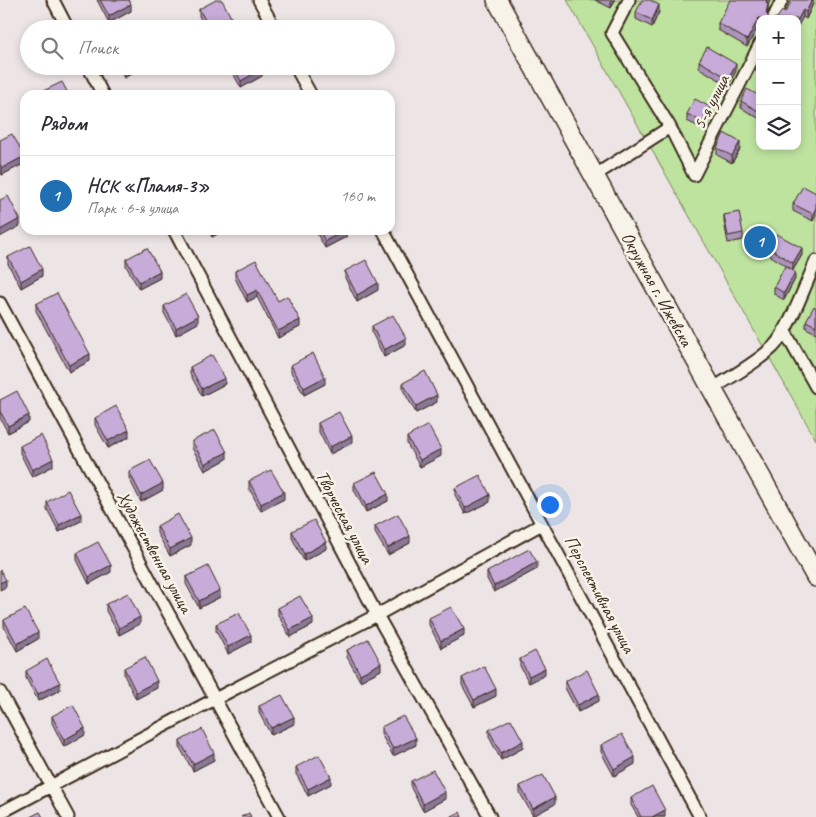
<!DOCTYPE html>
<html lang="ru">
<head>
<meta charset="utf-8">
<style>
	:root { --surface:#fff; --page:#f7f7f7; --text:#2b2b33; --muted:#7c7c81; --line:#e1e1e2; --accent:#1f6fb2 }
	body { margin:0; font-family:Caveat,sans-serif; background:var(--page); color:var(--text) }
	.controls { position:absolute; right:15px; top:15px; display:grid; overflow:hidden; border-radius:10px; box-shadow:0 2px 8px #0003 }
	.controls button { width:45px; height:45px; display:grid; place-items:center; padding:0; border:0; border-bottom:1px solid var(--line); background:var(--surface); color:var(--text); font:25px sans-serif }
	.you { position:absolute; left:549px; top:504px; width:18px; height:18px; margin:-12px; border:4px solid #fff; border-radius:50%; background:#1a73e8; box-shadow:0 0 0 8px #1a73e833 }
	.badge { display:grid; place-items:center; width:32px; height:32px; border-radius:50%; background:var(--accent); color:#fff; font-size:16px; font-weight:700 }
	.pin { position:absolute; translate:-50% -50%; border:2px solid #fff; box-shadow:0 1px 5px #0006 }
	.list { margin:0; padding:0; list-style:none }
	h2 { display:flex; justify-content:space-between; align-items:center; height:65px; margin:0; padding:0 20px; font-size:21px }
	h2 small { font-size:16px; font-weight:400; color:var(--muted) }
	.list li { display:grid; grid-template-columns:32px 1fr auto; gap:15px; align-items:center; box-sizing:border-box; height:80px; padding:0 20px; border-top:1px solid var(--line) }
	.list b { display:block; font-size:19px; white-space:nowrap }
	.list p { margin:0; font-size:16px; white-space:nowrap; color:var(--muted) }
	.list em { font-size:16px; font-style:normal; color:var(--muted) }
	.icon { flex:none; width:28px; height:28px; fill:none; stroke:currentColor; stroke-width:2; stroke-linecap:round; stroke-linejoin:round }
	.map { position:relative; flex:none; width:816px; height:817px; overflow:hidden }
	.search { position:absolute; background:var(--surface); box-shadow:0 2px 8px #0003; left:20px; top:20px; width:375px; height:55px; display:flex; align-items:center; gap:12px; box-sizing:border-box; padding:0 18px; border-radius:28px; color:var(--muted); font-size:19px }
	.panel { position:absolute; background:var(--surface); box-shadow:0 2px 8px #0003; left:20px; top:90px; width:375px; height:145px; border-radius:15px }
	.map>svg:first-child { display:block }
	.green { fill:#bde39e; stroke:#7c865e; fill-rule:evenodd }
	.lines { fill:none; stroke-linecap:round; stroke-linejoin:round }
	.minor-casing { stroke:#3b2a1e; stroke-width:15 }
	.primary-casing { stroke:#3b2a1e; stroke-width:22 }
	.minor { stroke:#f7f3e8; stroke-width:11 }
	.primary { stroke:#f7f3e8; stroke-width:19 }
	.wall { fill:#ab93ba; stroke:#3b2a1e }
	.shaded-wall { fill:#8b7897; stroke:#3b2a1e }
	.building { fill:#c7abd8; stroke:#3b2a1e }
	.labels { text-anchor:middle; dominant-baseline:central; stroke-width:5; stroke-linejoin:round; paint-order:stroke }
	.street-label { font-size:18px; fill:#3b2a1e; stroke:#f7f3e8 }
</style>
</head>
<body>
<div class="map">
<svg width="816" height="817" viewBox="0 0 816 817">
	<rect width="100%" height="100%" fill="#ede5e5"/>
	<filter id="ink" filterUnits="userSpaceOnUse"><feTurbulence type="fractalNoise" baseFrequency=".02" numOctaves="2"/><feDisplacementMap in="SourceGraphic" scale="10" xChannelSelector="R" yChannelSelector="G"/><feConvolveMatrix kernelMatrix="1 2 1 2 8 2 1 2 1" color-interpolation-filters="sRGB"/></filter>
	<g filter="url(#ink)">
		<path class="green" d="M567,0H816V440ZM760,19H797V146H760Z"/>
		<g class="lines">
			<defs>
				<path id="minor" d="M53,0L68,29
					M259,0L275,29
					M629,0L612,33L670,127
					M773,19L782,0
					M88,66L103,95
					M295,66L311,95
					M694,175L760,44
					M594,176L670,127L694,175
					M174,230L377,615L490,817
					M383,230L700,817
					M0,303L279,817
					M784,330L816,387
					M712,389C732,376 755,364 773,347C789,331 806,283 816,261
					M0,692L68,817
					M0,813L215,699L377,615L542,524"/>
				<path id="primary" d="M497,0L816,577"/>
			</defs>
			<use href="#minor" class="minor-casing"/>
			<use href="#primary" class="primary-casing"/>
			<use href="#minor" class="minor"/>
			<use href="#primary" class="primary"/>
		</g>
		<path class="wall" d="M97,0H129L131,11L109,23Z
			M595,0H615L611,8Z
			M770,0L768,5V11L767,15L760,19V26L759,25L747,47L718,30V23Z
			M813,0V4L806,19L803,17L777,18L785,13Z
			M199,9L233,28L231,29H206L199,16Z
			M636,12H659L652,27L636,19Z
			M760,58V74L756,72V65Z
			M699,61L736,71L728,85L699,68Z
			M118,66H145L124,78Z
			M229,66H260L262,76L241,88Z
			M760,96V119L741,108V101Z
			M687,114H710L703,129L687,121Z
			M0,140L25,163L2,175L0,171Z
			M717,148L740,149L732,163L717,155Z
			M816,193L813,221L793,211V204Z
			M724,215L743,233V240L728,243L724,222Z
			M208,230H225L212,237Z
			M315,230H346V237L325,248Z
			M769,248L802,255L793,270L769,255Z
			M8,257L42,276L21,288L8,264Z
			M126,259L160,278L139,289L126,266Z
			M235,271L278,301L300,327L278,338L257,297L247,302L235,278Z
			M345,271L378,290L357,302L345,278Z
			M795,279L784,300L774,294V287Z
			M36,304L90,361L69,372L36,311Z
			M164,306L198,323L176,335L164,313Z
			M816,308V333L806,328V321Z
			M372,326L406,345L384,357L372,333Z
			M291,365L325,384L304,395L291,372Z
			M190,367L225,384L202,396L190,374Z
			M403,383L437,402L416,413L403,390Z
			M0,400L29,422L8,433L0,418Z
			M95,418L129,437L108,448L95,425Z
			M318,423L352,443L330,454L318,430Z
			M407,437L441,456L420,467L407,444Z
			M192,441L227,459L205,471L192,448Z
			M20,446L53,466L32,477L20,453Z
			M129,471L163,490L141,502L129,478Z
			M249,481L284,499L261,511L249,488Z
			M354,483L388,501L366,512L354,490Z
			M455,488L490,502L465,514L455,495Z
			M47,502L81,521L59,532L47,509Z
			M157,526L191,545L170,556L157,533Z
			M375,526L410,543L388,555L375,533Z
			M292,531L326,549L304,561L292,538Z
			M77,553L111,572L89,584L77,560Z
			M537,569L494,592L487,579V572Z
			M186,577L220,597L199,608L186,584Z
			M106,604L140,624L119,635L106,611Z
			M278,608L313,625L290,637L278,615Z
			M429,618L464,636L441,648L429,625Z
			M4,620L38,639L17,651L4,627Z
			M216,624L251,642L228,654L216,631Z
			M347,650L381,670L360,681L347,657Z
			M520,659L545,675L529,683L520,666Z
			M124,668L157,688L136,699L124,675Z
			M26,671L60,690L38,701L26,678Z
			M462,678L496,696L474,707L462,685Z
			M565,681L599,701L578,712L565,688Z
			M259,706L294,724L271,735L259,713Z
			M52,716L85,735L64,747L52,723Z
			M381,727L416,745L393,756L381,734Z
			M489,730L523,748L501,760L489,737Z
			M180,741L214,760L193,771L180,748Z
			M601,745L635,764L614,776L601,752Z
			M296,767L331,784L308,796L296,774Z
			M411,781L445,799L423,811L411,788Z
			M520,786L555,804L533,816L520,793Z
			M631,798L665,817H638L631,805Z"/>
		<path class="shaded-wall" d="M611,0H615L611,8Z
			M767,0H770V1L768,5V11L766,19V3Z
			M812,0H813V4L806,19V12Z
			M131,4V11L109,23V16Z
			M659,5V12L652,27V20Z
			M803,10V17L797,28V21Z
			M759,18V25L747,47V40Z
			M233,21V28L231,29H218Z
			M736,64V71L728,85V78Z
			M132,66H145L124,78V71Z
			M262,69V76L241,88V81Z
			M710,107V114L703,129V122Z
			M740,142V149L732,163V156Z
			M25,156V163L2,175V168Z
			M816,208V215L813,221V214Z
			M20,219V226L0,237V230Z
			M212,230H225L212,237Z
			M346,230V237L325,248V241Z
			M802,248V255L793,270V263Z
			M42,269V276L21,288V281Z
			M160,271V278L139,289V282Z
			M795,272V279L784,300V293Z
			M378,283V290L357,302V295Z
			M257,290V297L247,302V295Z
			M198,316V323L176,335V328Z
			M300,320V327L278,338V331Z
			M406,338V345L384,357V350Z
			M90,354V361L69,372V365Z
			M325,377V384L304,395V388Z
			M225,378V384L202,396V389Z
			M437,395V402L416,413V406Z
			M29,415V422L8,433V426Z
			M129,430V437L108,448V441Z
			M352,436V443L330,454V447Z
			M441,449V456L420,467V460Z
			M227,452V459L205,471V464Z
			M53,459V466L32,477V470Z
			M163,483V490L141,502V495Z
			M284,492V499L261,511V504Z
			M388,494V501L366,512V506Z
			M490,495V502L465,514V508Z
			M81,514V521L59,532V525Z
			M410,536V543L388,555V548Z
			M191,538V545L170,556V549Z
			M326,542V549L304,561V554Z
			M537,562V569L494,592V586Z
			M111,565V572L89,584V577Z
			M6,580V587L0,590V583Z
			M220,590V597L199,608V601Z
			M140,617V624L119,635V628Z
			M313,618V625L290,637V630Z
			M464,629V636L441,648V641Z
			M38,632V639L17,651V644Z
			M251,635V642L228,654V647Z
			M381,663V670L360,681V674Z
			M545,668V675L529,683V676Z
			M157,681V688L136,699V692Z
			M60,683V690L38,701V694Z
			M496,689V696L474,707V700Z
			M599,694V701L578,712V705Z
			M294,717V724L271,735V728Z
			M85,728V735L64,747V740Z
			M416,738V745L393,756V749Z
			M523,741V748L501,760V753Z
			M214,753V760L193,771V764Z
			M635,757V764L614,776V769Z
			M331,777V784L308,796V789Z
			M445,792V799L423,811V804Z
			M555,797V804L533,816V809Z
			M665,810V817H652Z"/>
		<path class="building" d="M100,0H129L131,4L109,16Z
			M216,0H222L233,21L218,29H210L199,9Z
			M642,0H650L659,5L652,20L636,12Z
			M730,0H767L766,3L768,4L766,13L770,19L759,18L747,40L718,23Z
			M792,0H812L806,12L803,10L797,21V19H773L777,18L782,11L785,13Z
			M707,47L736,64L728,78L699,61Z
			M760,58V67L756,65Z
			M122,66H132L124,71Z
			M233,66H260L262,69L241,81Z
			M62,82L69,95H40L39,93Z
			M747,89L760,96V112L741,101Z
			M695,99L710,107L703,122L687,114Z
			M724,133L740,142L732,156L717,148Z
			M12,134L25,156L2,168L0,164V140Z
			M803,186L816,193V208L813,214L793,204Z
			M8,196L20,219L0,230V200Z
			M739,212L743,233L728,236L724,215Z
			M319,230H346L325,241Z
			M777,234L802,248L793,263L769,248Z
			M30,246L42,269L21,281L8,257Z
			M147,248L160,271L139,282L126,259Z
			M256,260L278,301L287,296L300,320L278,331L257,290L247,295L235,271Z
			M366,260L378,283L357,295L345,271Z
			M785,266L795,272L784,293L774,287Z
			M57,293L90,354L69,365L36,304Z
			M186,294L198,316L176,328L164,306Z
			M814,306L816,308V326L806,321Z
			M393,315L406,338L384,350L372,326Z
			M313,353L325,377L304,388L291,365Z
			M212,355L225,378L202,389L190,367Z
			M425,371L437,395L416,406L403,383Z
			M17,391L29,415L8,426L0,411V400Z
			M116,406L129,430L108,441L95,418Z
			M339,412L352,436L330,447L318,423Z
			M428,425L441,449L420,460L407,437Z
			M215,430L227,452L205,464L192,441Z
			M41,435L53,459L32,470L20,446Z
			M150,460L163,483L141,495L129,471Z
			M271,470L284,492L261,504L249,481Z
			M376,472L388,494L366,506L354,483Z
			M480,475L490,495L465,508L455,488Z
			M68,490L81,514L59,525L47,502Z
			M178,514L191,538L170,549L157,526Z
			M398,514L410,536L388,548L375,526Z
			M314,520L326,542L304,554L292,531Z
			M98,542L111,565L89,577L77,553Z
			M529,549L537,562L494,586L487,572Z
			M208,566L220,590L199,601L186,577Z
			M0,570L6,580L0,583Z
			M128,593L140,617L119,628L106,604Z
			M300,596L313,618L290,630L278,608Z
			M451,607L464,629L441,641L429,618Z
			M25,609L38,632L17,644L4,620Z
			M239,613L251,635L228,647L216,624Z
			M368,639L381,663L360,674L347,650Z
			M535,651L545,668L529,676L520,659Z
			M145,657L157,681L136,692L124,668Z
			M47,659L60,683L38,694L26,671Z
			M484,666L496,689L474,700L462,678Z
			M587,670L599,694L578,705L565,681Z
			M282,695L294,717L271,728L259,706Z
			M73,705L85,728L64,740L52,716Z
			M403,716L416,738L393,749L381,727Z
			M511,719L523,741L501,753L489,730Z
			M202,729L214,753L193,764L180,741Z
			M622,734L635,757L614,769L601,745Z
			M319,755L331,777L308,789L296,767Z
			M433,770L445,792L423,804L411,781Z
			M543,775L555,797L533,809L520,786Z
			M652,786L665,810L652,817H641L631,798Z
			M40,812L43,817H30Z
			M460,812L462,817H450Z
			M249,813L251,817H241Z"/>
	</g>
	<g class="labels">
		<g class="street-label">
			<text transform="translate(711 102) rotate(-63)">5-я улица</text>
			<text transform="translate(657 289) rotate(61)">Окружная г. Ижевска</text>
			<text transform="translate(345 517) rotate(62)">Творческая улица</text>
			<text transform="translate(155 552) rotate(61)">Художественная улица</text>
			<text transform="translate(600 594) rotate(62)">Перспективная улица</text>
		</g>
	</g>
</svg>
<div class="controls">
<button>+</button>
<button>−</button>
<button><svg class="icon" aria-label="layers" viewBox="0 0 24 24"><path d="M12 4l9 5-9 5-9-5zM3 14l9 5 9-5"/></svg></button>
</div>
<div class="you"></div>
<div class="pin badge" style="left:760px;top:242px">1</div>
<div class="search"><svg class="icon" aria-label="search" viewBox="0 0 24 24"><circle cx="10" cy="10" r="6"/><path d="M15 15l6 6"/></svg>Поиск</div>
<section class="panel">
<h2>Рядом<small></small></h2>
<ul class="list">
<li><span class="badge">1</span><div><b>НСК «Пламя-3»</b><p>Парк · 6-я улица</p></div><em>160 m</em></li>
</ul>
</section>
</div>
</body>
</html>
